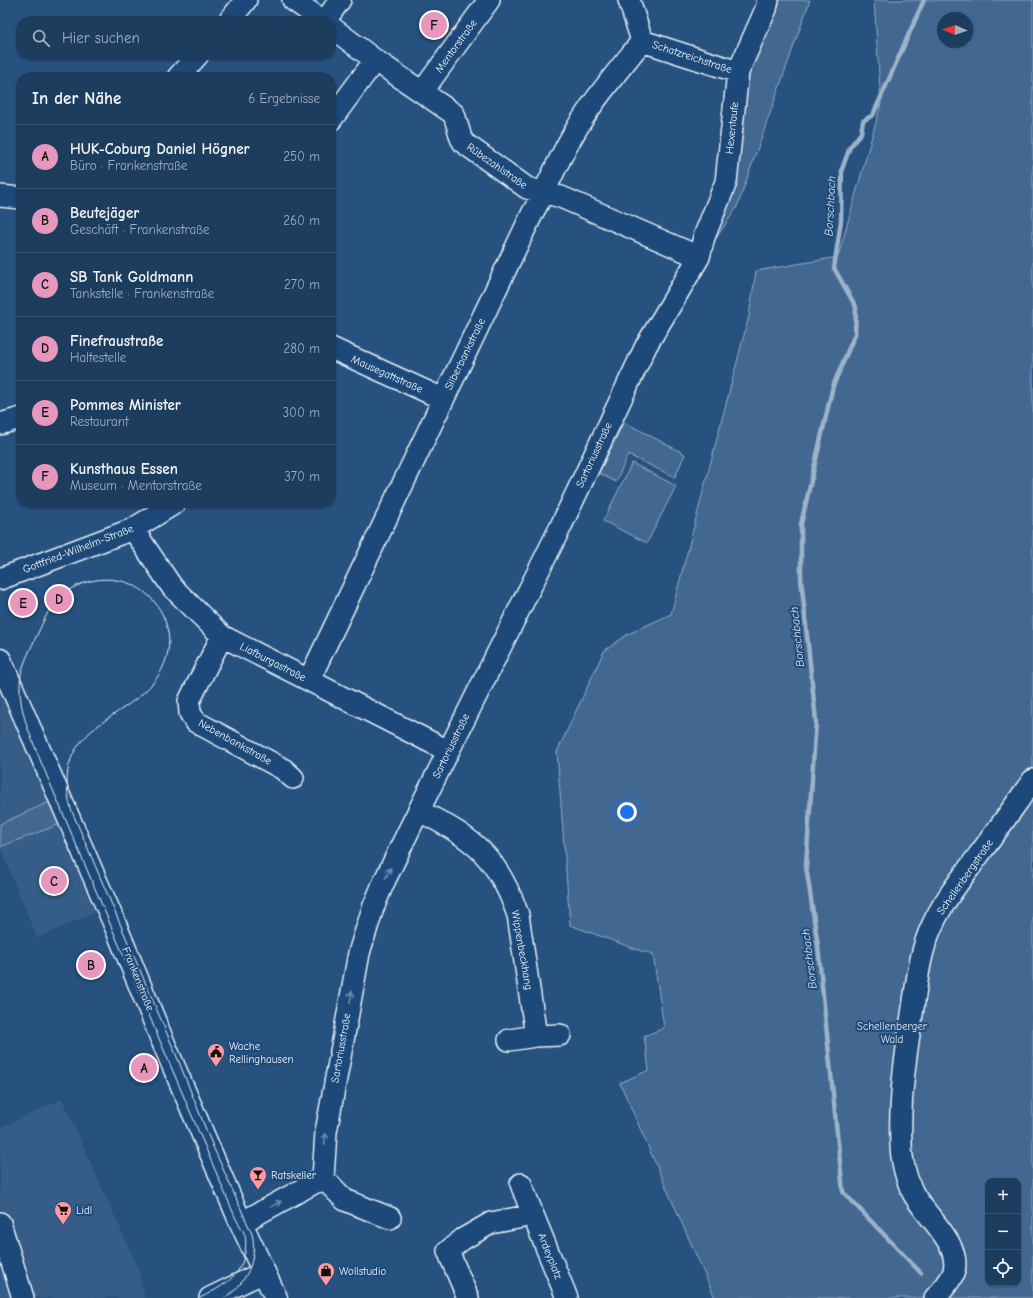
<!DOCTYPE html>
<html lang="de">
<head>
<meta charset="utf-8">
<style>
	:root { --surface:#1d3d5f; --page:#254465; --text:#f1f3f6; --muted:#a0aebd; --line:#3b5674; --accent:#e797bd }
	body { margin:0; font-family:"Comic Neue",sans-serif; background:var(--page); color:var(--text) }
	.controls { position:absolute; right:12px; bottom:12px; display:grid; overflow:hidden; border-radius:8px; box-shadow:0 1px 3px #0004 }
	.controls button { width:36px; height:36px; display:grid; place-items:center; padding:0; border:0; border-bottom:1px solid var(--line); background:var(--surface); color:var(--text); font:20px sans-serif }
	.compass { position:absolute; left:937px; top:12px; width:36px; height:36px; border-radius:50%; background:var(--surface); box-shadow:0 1px 3px #0004; rotate:272deg }
	.you { position:absolute; left:627px; top:812px; width:14px; height:14px; margin:-10px; border:3px solid #fff; border-radius:50%; background:#1a73e8; box-shadow:0 0 0 6px #1a73e833 }
	.badge { display:grid; place-items:center; width:26px; height:26px; border-radius:50%; background:var(--accent); color:#111; font-size:13px; font-weight:700 }
	.pin { position:absolute; translate:-50% -50%; border:2px solid #fff; box-shadow:0 1px 4px #0006 }
	.list { margin:0; padding:0; list-style:none }
	h2 { display:flex; justify-content:space-between; align-items:center; height:52px; margin:0; padding:0 16px; font-size:17px }
	h2 small { font-size:13px; font-weight:400; color:var(--muted) }
	.list li { display:grid; grid-template-columns:26px 1fr auto; gap:12px; align-items:center; box-sizing:border-box; height:64px; padding:0 16px; border-top:1px solid var(--line) }
	.list b { display:block; font-size:15px; white-space:nowrap }
	.list p { margin:0; font-size:13px; white-space:nowrap; color:var(--muted) }
	.list em { font-size:13px; font-style:normal; color:var(--muted) }
	.icon { flex:none; width:22px; height:22px; fill:none; stroke:currentColor; stroke-width:2; stroke-linecap:round; stroke-linejoin:round }
	.map { position:relative; flex:none; width:1033px; height:1298px; overflow:hidden }
	.search { position:absolute; background:var(--surface); box-shadow:0 1px 3px #0004; left:16px; top:16px; width:320px; height:44px; display:flex; align-items:center; gap:10px; box-sizing:border-box; padding:0 14px; border-radius:16px; color:var(--muted); font-size:15px }
	.panel { position:absolute; background:var(--surface); box-shadow:0 1px 3px #0004; left:16px; top:72px; width:320px; height:436px; border-radius:16px }
	.map>svg:first-child { display:block }
	.built { fill:#355d88 }
	.green { fill:#436891; stroke:#96acc4; fill-rule:evenodd }
	.lines { fill:none; stroke-linecap:round; stroke-linejoin:round }
	.stream { stroke:#9db3c9; stroke-width:4.5 }
	.minor-casing { stroke:#e8f1f8; stroke-width:24 }
	.major-casing { stroke:#e8f1f8; stroke-width:25 }
	.minor { stroke:#1f4a7a; stroke-width:21 }
	.major { stroke:#1f4a7a; stroke-width:22 }
	.tram { stroke:#e8f1f8; stroke-width:1 }
	.oneway { stroke:#6f8dac }
	.labels { text-anchor:middle; dominant-baseline:central; stroke-width:4; stroke-linejoin:round; paint-order:stroke }
	.street-label { font-size:11px; fill:#e8f1f8; stroke:#1f4a7a }
	.park-label { font-size:11px; fill:#d8e3ee; stroke:#1f4a7a }
	.poi-label { font-size:11px; fill:#e8f1f8; stroke:#1f4a7a; text-anchor:start }
	.water-label { font-size:12px; font-style:italic; fill:#d5e2ec; stroke:#1f4a7a }
</style>
</head>
<body>
<div class="map">
<svg width="1033" height="1298" viewBox="0 0 1033 1298">
	<rect width="100%" height="100%" fill="#27517f"/>
	<filter id="ink" filterUnits="userSpaceOnUse"><feTurbulence type="fractalNoise" baseFrequency=".025" numOctaves="2"/><feDisplacementMap in="SourceGraphic" scale="8" xChannelSelector="R" yChannelSelector="G"/><feConvolveMatrix kernelMatrix="1 2 1 2 8 2 1 2 1" color-interpolation-filters="sRGB"/></filter>
	<g filter="url(#ink)">
		<path class="built" d="M0,662L58,798L0,824Z
			M68,821L106,908L37,938L0,847Z
			M62,1099L138,1268L145,1298H0V1128Z"/>
		<path class="green" d="M773,0H810L737,207L715,240L708,236L742,80Z
			M874,0H1033V1298H715L620,1083L649,1070L644,1036L664,1028L653,954L638,950L570,925L557,752L604,651L628,634L671,614L749,316L756,271L838,257L881,104ZM943,18H967V42H943ZM988,1181H1018V1283H988Z
			M624,422L685,454L675,477L628,455L616,482L599,473Z
			M632,463L676,486L647,543L603,521Z
			M58,798L68,821L0,847V824Z"/>
		<g class="lines">
			<path class="stream" d="M921,1273L843,1192L818,946L806,866L816,721L801,578V524L833,386L855,334L856,307L834,268L841,221L842,169L850,147L861,133L863,121L873,115L924,0"/>
			<defs>
				<path id="minor" d="M293,0L323,21
					M629,0L642,41L738,72
					M229,21L246,0
					M325,21L340,0
					M331,27L375,60L454,114L461,138L464,143L527,188L561,197L699,257
					M178,77L198,55
					M422,92L489,0
					M331,120L375,60
					M0,196L21,198
					M331,348L443,399
					M0,424L21,418
					M133,529L172,587L222,636L448,751
					M0,579L133,529L175,503
					M222,636L189,701L190,713L196,722L283,769L293,778
					M309,680L533,212C548,186 559,158 574,133C593,100 618,71 642,41
					M419,811C473,837 498,857 518,915L536,1036L509,1040
					M536,1036L560,1035
					M323,1178L326,1132L345,1030L359,953L373,908L383,884L408,832L560,528L646,346L699,257L704,237L726,182L738,72L766,9L768,0
					M323,1178L345,1200L390,1218
					M521,1184L533,1215
					M0,1223L23,1298
					M241,1223L323,1178
					M210,1298L264,1272
					M468,1298L448,1251L463,1239L491,1223L533,1215L567,1298
					M935,1298C941,1292 952,1279 954,1271C961,1243 925,1216 913,1193C906,1179 901,1159 901,1143C899,1098 906,1053 913,1008C917,981 920,951 932,926C943,901 962,878 978,856C997,831 1015,805 1033,780"/>
				<path id="major" d="M0,660L116,927L161,1037L241,1223L276,1298"/>
			</defs>
			<use href="#minor" class="minor-casing"/>
			<use href="#major" class="major-casing"/>
			<use href="#minor" class="minor"/>
			<use href="#major" class="major"/>
			<path class="tram" d="M200,1298C221,1287 242,1277 245,1251C246,1246 246,1240 245,1235C243,1230 239,1224 236,1219L41,762C30,734 16,706 21,674C24,661 31,648 37,635C43,623 47,611 56,601C89,567 145,573 164,618C168,628 170,640 168,651C155,723 45,712 71,809L177,1057L211,1142L252,1234C258,1258 246,1286 224,1298"/>
		</g>
		<defs><path id="oneway-shaft" d="M-6 0H5M1.5-3L5.5 0L1.5 3" fill="none" stroke-width="1.6" stroke-linecap="round" stroke-linejoin="round"/></defs>
		<g class="oneway">
			<use href="#oneway-shaft" transform="translate(388 873) rotate(-64)"/>
			<use href="#oneway-shaft" transform="translate(351 997) rotate(-79)"/>
			<use href="#oneway-shaft" transform="translate(325 1139) rotate(-85)"/>
			<use href="#oneway-shaft" transform="translate(276 1204) rotate(-29)"/>
		</g>
	</g>
	<defs>
		<symbol id="civic-pin" viewBox="-11 -11 22 30"><path d="M0 17L-7.5 6A9.5 9.5 0 1 1 7.5 6Z" fill="#ff9aa2" stroke="#1f4a7a"/><path d="M-.6-6.5H3V-4.5H.6V-3L4-1V1h2V6H-6V1h2V-1L-.6-3ZM-1.2 2.5V6h2.4V2.5Z" fill="#111"/></symbol>
		<symbol id="bar-pin" viewBox="-11 -11 22 30"><path d="M0 17L-7.5 6A9.5 9.5 0 1 1 7.5 6Z" fill="#ff9aa2" stroke="#1f4a7a"/><path d="M-6-5H6L.8 .8V4.5H3.5V6h-7V4.5H-.8V.8Z" fill="#111"/></symbol>
		<symbol id="supermarket-pin" viewBox="-11 -11 22 30"><path d="M0 17L-7.5 6A9.5 9.5 0 1 1 7.5 6Z" fill="#ff9aa2" stroke="#1f4a7a"/><path d="M-6-5.5h2.5l.6 2H6L4.5 2H-2.5L-4.4-4H-6ZM-1.5 3.2a1.3 1.3 0 1 0 .1 0ZM3 3.2a1.3 1.3 0 1 0 .1 0Z" fill="#111"/></symbol>
		<symbol id="shop-pin" viewBox="-11 -11 22 30"><path d="M0 17L-7.5 6A9.5 9.5 0 1 1 7.5 6Z" fill="#ff9aa2" stroke="#1f4a7a"/><path d="M-5-2.5h2.3a2.7 3.5 0 0 1 5.4 0H5L5.5 6h-11ZM-1.5-2.5h3a1.5 2.3 0 0 0-3 0Z" fill="#111"/></symbol>
	</defs>
	<g fill-rule="evenodd">
		<use href="#civic-pin" x="206" y="1042" width="20" height="27"/>
		<use href="#bar-pin" x="248" y="1165" width="20" height="27"/>
		<use href="#supermarket-pin" x="53" y="1200" width="20" height="27"/>
		<use href="#shop-pin" x="316" y="1261" width="20" height="27"/>
	</g>
	<g class="labels">
		<g class="street-label">
			<text transform="translate(456 46) rotate(-54)">Mentorstraße</text>
			<text transform="translate(692 57) rotate(18)">Schatzreichstraße</text>
			<text transform="translate(732 128) rotate(-84)">Hexentaufe</text>
			<text transform="translate(497 166) rotate(35)">Rübezahlstraße</text>
			<text transform="translate(465 354) rotate(-64)">Silberbankstraße</text>
			<text transform="translate(387 374) rotate(24)">Mausegattstraße</text>
			<text transform="translate(594 455) rotate(-65)">Sartoriusstraße</text>
			<text transform="translate(78 549) rotate(-21)">Gottfried-Wilhelm-Straße</text>
			<text transform="translate(273 662) rotate(27)">Liafburgastraße</text>
			<text transform="translate(235 742) rotate(29)">Nebenbankstraße</text>
			<text transform="translate(451 746) rotate(-64)">Sartoriusstraße</text>
			<text transform="translate(965 877) rotate(-55)">Schellenbergstraße</text>
			<text transform="translate(522 950) rotate(80)">Wippenbeckhang</text>
			<text transform="translate(138 979) rotate(68)">Frankenstraße</text>
			<text transform="translate(341 1048) rotate(-80)">Sartoriusstraße</text>
			<text transform="translate(550 1256) rotate(68)">Ardeyplatz</text>
		</g>
		<g class="park-label">
			<text x="892" y="1026">Schellenberger<tspan x="892" dy="13">Wald</tspan></text>
		</g>
		<g class="poi-label">
			<text x="229" y="1046">Wache<tspan x="229" dy="13">Rellinghausen</tspan></text>
			<text x="271" y="1175">Ratskeller</text>
			<text x="76" y="1210">Lidl</text>
			<text x="339" y="1271">Wollstudio</text>
		</g>
		<g class="water-label">
			<text transform="translate(830 206) rotate(-87)">Borschbach</text>
			<text transform="translate(797 637) rotate(-96)">Borschbach</text>
			<text transform="translate(809 959) rotate(-97)">Borschbach</text>
		</g>
	</g>
</svg>
<div class="controls">
<button>+</button>
<button>−</button>
<button><svg class="icon" aria-label="locate" viewBox="0 0 24 24"><circle cx="12" cy="12" r="6"/><path d="M12 2v4M12 18v4M2 12h4M18 12h4"/></svg></button>
</div>
<svg class="compass" viewBox="-18 -18 36 36"><path d="M0-13l5 13h-10z" fill="#e53935"/><path d="M0 13l5-13h-10z" fill="#a0aebd"/></svg>
<div class="you"></div>
<div class="pin badge" style="left:144px;top:1068px">A</div>
<div class="pin badge" style="left:91px;top:965px">B</div>
<div class="pin badge" style="left:54px;top:881px">C</div>
<div class="pin badge" style="left:59px;top:599px">D</div>
<div class="pin badge" style="left:23px;top:603px">E</div>
<div class="pin badge" style="left:434px;top:25px">F</div>
<div class="search"><svg class="icon" aria-label="search" viewBox="0 0 24 24"><circle cx="10" cy="10" r="6"/><path d="M15 15l6 6"/></svg>Hier suchen</div>
<section class="panel">
<h2>In der Nähe<small>6 Ergebnisse</small></h2>
<ul class="list">
<li><span class="badge">A</span><div><b>HUK-Coburg Daniel Högner</b><p>Büro · Frankenstraße</p></div><em>250 m</em></li>
<li><span class="badge">B</span><div><b>Beutejäger</b><p>Geschäft · Frankenstraße</p></div><em>260 m</em></li>
<li><span class="badge">C</span><div><b>SB Tank Goldmann</b><p>Tankstelle · Frankenstraße</p></div><em>270 m</em></li>
<li><span class="badge">D</span><div><b>Finefraustraße</b><p>Haltestelle</p></div><em>280 m</em></li>
<li><span class="badge">E</span><div><b>Pommes Minister</b><p>Restaurant</p></div><em>300 m</em></li>
<li><span class="badge">F</span><div><b>Kunsthaus Essen</b><p>Museum · Mentorstraße</p></div><em>370 m</em></li>
</ul>
</section>
</div>
</body>
</html>
